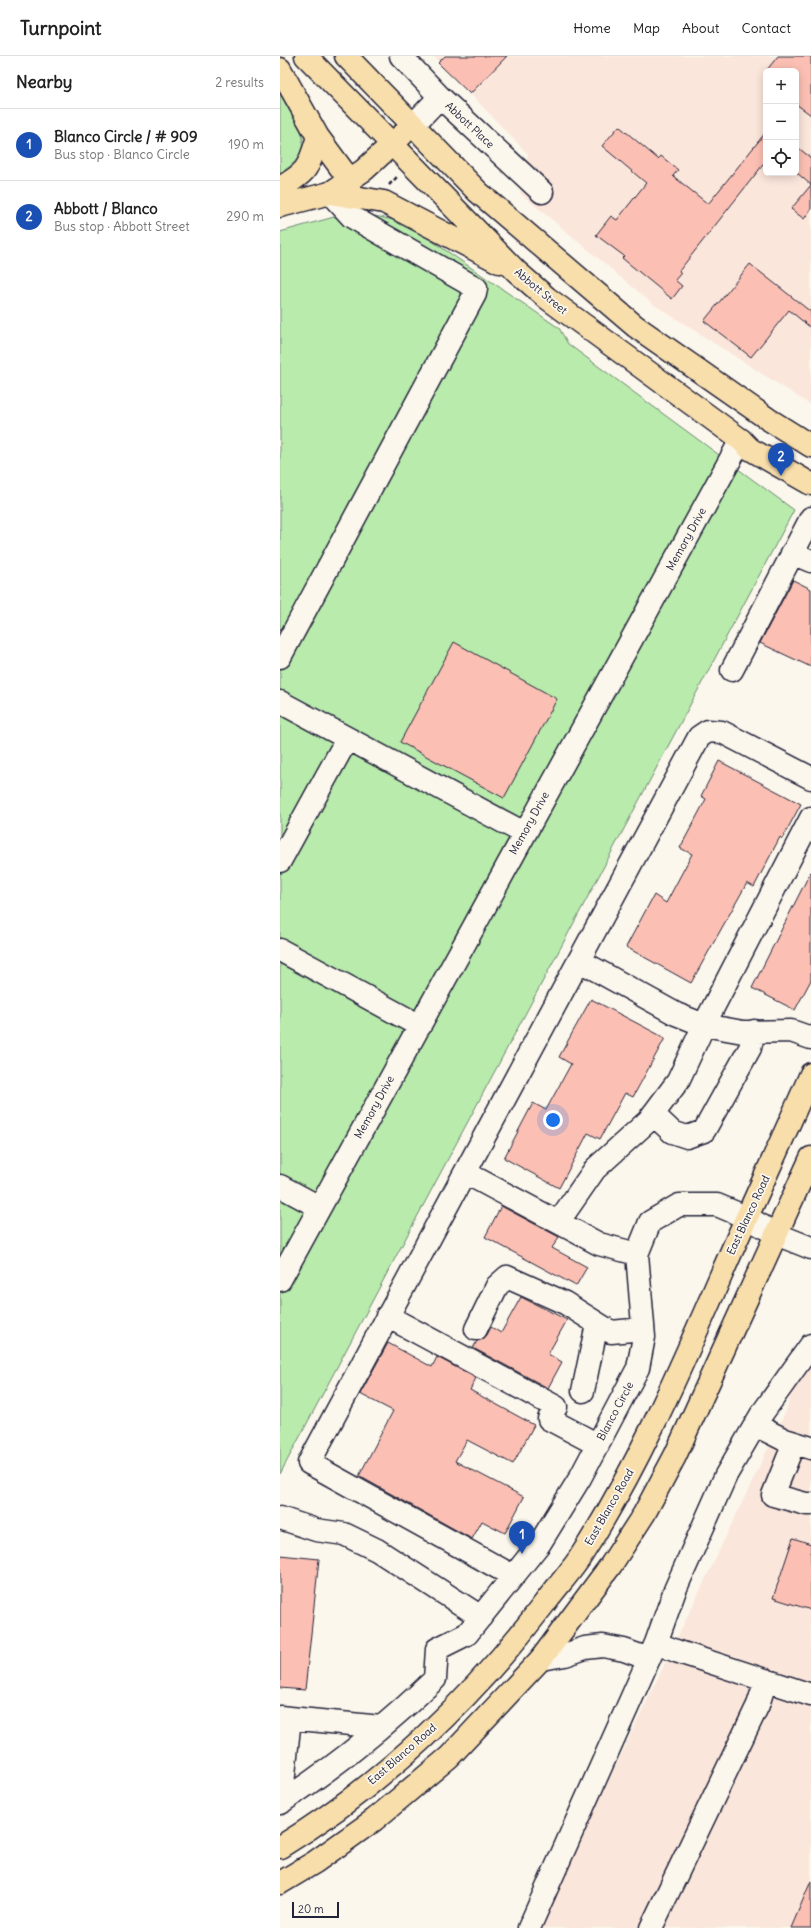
<!DOCTYPE html>
<html lang="en">
<head>
<meta charset="utf-8">
<style>
	:root { --surface:#fff; --page:#f2f2f2; --text:#222; --muted:#767676; --line:#e0e0e0; --accent:#1f6fb2 }
	body { margin:0; font-family:Delius,sans-serif; background:var(--page); color:var(--text) }
	.controls { position:absolute; right:12px; top:12px; display:grid; overflow:hidden; border-radius:6px; box-shadow:0 2px 10px #0003 }
	.controls button { width:36px; height:36px; display:grid; place-items:center; padding:0; border:0; border-bottom:1px solid var(--line); background:var(--surface); color:var(--text); font:20px sans-serif }
	.scale { position:absolute; left:12px; bottom:10px; width:47px; box-sizing:border-box; padding-left:4px; border:2px solid #22223b; border-top:0; font-size:11px; line-height:14px; white-space:nowrap; color:#22223b; -webkit-text-stroke:3px #fbf7ec; paint-order:stroke }
	.you { position:absolute; left:273px; top:1064px; width:14px; height:14px; margin:-10px; border:3px solid #fff; border-radius:50%; background:#1a73e8; box-shadow:0 0 0 6px #1a73e833 }
	.badge { display:grid; place-items:center; width:26px; height:26px; border-radius:50%; background:var(--accent); color:#fff; font-size:13px; font-weight:700 }
	.pin { position:absolute; translate:-50% -33px; filter:drop-shadow(0 1px 2px #0008) }
	.pin::after { content:''; position:absolute; top:21px; width:14px; height:12px; background:inherit; clip-path:polygon(0 0,100% 0,50% 100%) }
	.list { margin:0; padding:0; list-style:none }
	h2 { display:flex; justify-content:space-between; align-items:center; height:52px; margin:0; padding:0 16px; font-size:17px }
	h2 small { font-size:13px; font-weight:400; color:var(--muted) }
	.list li { display:grid; grid-template-columns:26px 1fr auto; gap:12px; align-items:center; box-sizing:border-box; height:72px; padding:0 16px; border-top:1px solid var(--line) }
	.list b { display:block; font-size:15px; white-space:nowrap }
	.list p { margin:0; font-size:13px; white-space:nowrap; color:var(--muted) }
	.list em { font-size:13px; font-style:normal; color:var(--muted) }
	.icon { flex:none; width:22px; height:22px; fill:none; stroke:currentColor; stroke-width:2; stroke-linecap:round; stroke-linejoin:round }
	.map { position:relative; flex:none; width:531px; height:1872px; overflow:hidden }
	header { display:flex; align-items:center; gap:24px; box-sizing:border-box; height:56px; padding:0 20px; background:var(--surface); border-bottom:1px solid var(--line) }
	header strong { font-size:19px }
	nav { display:flex; gap:22px; margin-inline-start:auto; font-size:14px }
	main { display:flex }
	aside { flex:1; background:var(--surface) }
	.map>svg:first-child { display:block }
	.built { fill:#fbe6db; fill-rule:evenodd }
	.green { fill:#b9ebac; stroke:#6e8674 }
	.building { fill:#fbc0b3; stroke:#22223b }
	.lines { fill:none; stroke-linecap:round; stroke-linejoin:round }
	.minor-casing { stroke:#22223b; stroke-width:25 }
	.major-casing { stroke:#22223b; stroke-width:25 }
	.highway-casing { stroke:#22223b; stroke-width:25 }
	.path { stroke:#22223b; stroke-width:2.5; stroke-dasharray:4 3; stroke-linecap:butt }
	.minor { stroke:#fbf7ec; stroke-width:22 }
	.major { stroke:#f8deab; stroke-width:22 }
	.highway { stroke:#f8deab; stroke-width:22 }
	.labels { text-anchor:middle; dominant-baseline:central; stroke-width:3.5; stroke-linejoin:round; paint-order:stroke }
	.street-label { font-size:11px; fill:#22223b; stroke:#fbf7ec }
</style>
</head>
<body>
<header>
<strong>Turnpoint</strong>
<nav><a>Home</a><a>Map</a><a>About</a><a>Contact</a></nav>
</header>
<main>
<aside>
<h2>Nearby<small>2 results</small></h2>
<ul class="list">
<li><span class="badge" style="background:#1a4fb4">1</span><div><b>Blanco Circle / # 909</b><p>Bus stop · Blanco Circle</p></div><em>190 m</em></li>
<li><span class="badge" style="background:#1a4fb4">2</span><div><b>Abbott / Blanco</b><p>Bus stop · Abbott Street</p></div><em>290 m</em></li>
</ul>
</aside>
<div class="map">
<svg width="531" height="1872" viewBox="0 0 531 1872">
	<rect width="100%" height="100%" fill="#fbf7ec"/>
	<filter id="ink" filterUnits="userSpaceOnUse"><feTurbulence type="fractalNoise" baseFrequency=".025" numOctaves="2"/><feDisplacementMap in="SourceGraphic" scale="8" xChannelSelector="R" yChannelSelector="G"/><feConvolveMatrix kernelMatrix="1 2 1 2 8 2 1 2 1" color-interpolation-filters="sRGB"/></filter>
	<g filter="url(#ink)">
		<path class="built" d="M154,0H531V349L373,248L240,137L248,98ZM486,15H516V117H486Z
			M531,1275V1872H258L506,1355Z"/>
		<path class="green" d="M0,36C18,65 41,94 0,117Z
			M85,158L114,164L136,174L279,272L288,288L514,454L0,1418V176L54,161Z"/>
		<path class="building" d="M165,0H227L190,38L158,7Z
			M498,0H531V59L516,48V15H486Z
			M339,70L378,103L381,100L398,114L393,120L428,148L486,76V105L399,215L401,217L395,224L402,230L392,243L342,202L344,200L316,179L331,160L337,164L366,127L322,90Z
			M516,90L531,102V153L524,163L511,153L531,129L516,116Z
			M470,208L531,256V272L509,254L471,301L424,265Z
			M513,524L531,533V611L480,587Z
			M174,586L277,643L224,742L120,686Z
			M439,705L521,748L502,783L500,781L474,831L467,827L411,927L346,891L374,839L386,847L412,798L400,792L426,743L421,740Z
			M531,815V924L515,954L472,932Z
			M311,943L385,982L353,1041L345,1037L320,1083L308,1077L279,1132L224,1102L253,1047L266,1054L291,1008L279,1001Z
			M221,1150L279,1181L272,1192L307,1211L296,1230L205,1181Z
			M241,1241L287,1264L268,1298L282,1306L268,1332L193,1292L197,1285L203,1283L207,1279L211,1271L221,1277Z
			M108,1287L152,1311L157,1301L196,1322L190,1334L254,1369L233,1408L187,1384L175,1405L244,1441L225,1477L202,1465L192,1483L79,1420L113,1355L80,1338Z
			M513,1482L531,1488V1554L493,1542Z
			M0,1499L39,1503L25,1634L0,1632Z
			M531,1825V1872H511Z"/>
		<g class="lines">
			<defs>
				<path id="minor" d="M121,0L160,41L262,136
					M133,69L160,41
					M512,497L531,505
					M0,601L195,238L196,232L72,161L50,137
					M452,614L531,462
					M0,646L244,777
					M0,805L67,683
					M0,894L140,970
					M300,905L396,958L424,969L463,976L511,975L531,982
					M373,1058L392,1076L407,1081L424,1075L470,992L474,975
					M186,1117L319,1188L357,1198
					M0,1130L39,1151
					M279,1165L315,1113L368,1065L398,1025L424,969L531,762
					M0,1224L461,384
					M107,1260L276,1351L269,1363L318,1389
					M196,1273L217,1230L227,1221L285,1247L331,1276L363,1273
					M303,1335L317,1268
					M475,1369L505,1384L531,1392
					M514,1387L493,1439L526,1448H531
					M0,1462L36,1474L64,1478L97,1494L201,1561
					M233,1520L29,1407L419,681L428,675L442,676L531,722
					M376,1587L396,1595L531,1639
					M261,1603L285,1599L305,1592L323,1590L344,1594L369,1603
					M0,1661L101,1671
					M0,1747C55,1711 107,1669 155,1623L157,1593L187,1578L260,1487L300,1422L358,1312L364,1281L357,1198L370,1166L399,1149H437L468,1162L496,1178L531,1192
					M1,1747L10,1662
					M249,1872L376,1587L395,1534L446,1419L481,1359L531,1289
					M371,1872L478,1649L486,1624"/>
				<path id="major" d="M26,0L236,215L267,242L461,384L470,393L531,428
					M66,0L198,136L355,270L488,363L531,390
					M0,13L38,81L69,123
					M0,132C29,115 28,112 38,81
					M50,137L104,146L219,206
					M0,150L50,137L84,114L122,79"/>
				<path id="highway" d="M0,1791C101,1730 193,1642 264,1548C275,1533 288,1519 299,1503C356,1415 397,1320 439,1224C469,1155 501,1087 531,1018
					M0,1827L35,1806L94,1764L169,1701L261,1603L331,1509L364,1458L395,1400L531,1102"/>
			</defs>
			<use href="#minor" class="minor-casing"/>
			<use href="#major" class="major-casing"/>
			<use href="#highway" class="highway-casing"/>
			<path class="path" d="M109,129L117,121"/>
			<use href="#minor" class="minor"/>
			<use href="#major" class="major"/>
			<use href="#highway" class="highway"/>
		</g>
	</g>
	<g class="labels">
		<g class="street-label">
			<text transform="translate(190 69) rotate(43)">Abbott Place</text>
			<text transform="translate(261 235) rotate(40)">Abbott Street</text>
			<text transform="translate(406 483) rotate(-61)">Memory Drive</text>
			<text transform="translate(249 767) rotate(-61)">Memory Drive</text>
			<text transform="translate(94 1051) rotate(-61)">Memory Drive</text>
			<text transform="translate(468 1159) rotate(-65)">East Blanco Road</text>
			<text transform="translate(335 1355) rotate(-62)">Blanco Circle</text>
			<text transform="translate(329 1451) rotate(-60)">East Blanco Road</text>
			<text transform="translate(122 1698) rotate(-41)">East Blanco Road</text>
		</g>
	</g>
</svg>
<div class="controls">
<button>+</button>
<button>−</button>
<button><svg class="icon" aria-label="locate" viewBox="0 0 24 24"><circle cx="12" cy="12" r="6"/><path d="M12 2v4M12 18v4M2 12h4M18 12h4"/></svg></button>
</div>
<div class="scale">20 m</div>
<div class="you"></div>
<div class="pin badge" style="left:242px;top:1498px;background:#1a4fb4">1</div>
<div class="pin badge" style="left:501px;top:420px;background:#1a4fb4">2</div>
</div>
</main>
</body>
</html>
